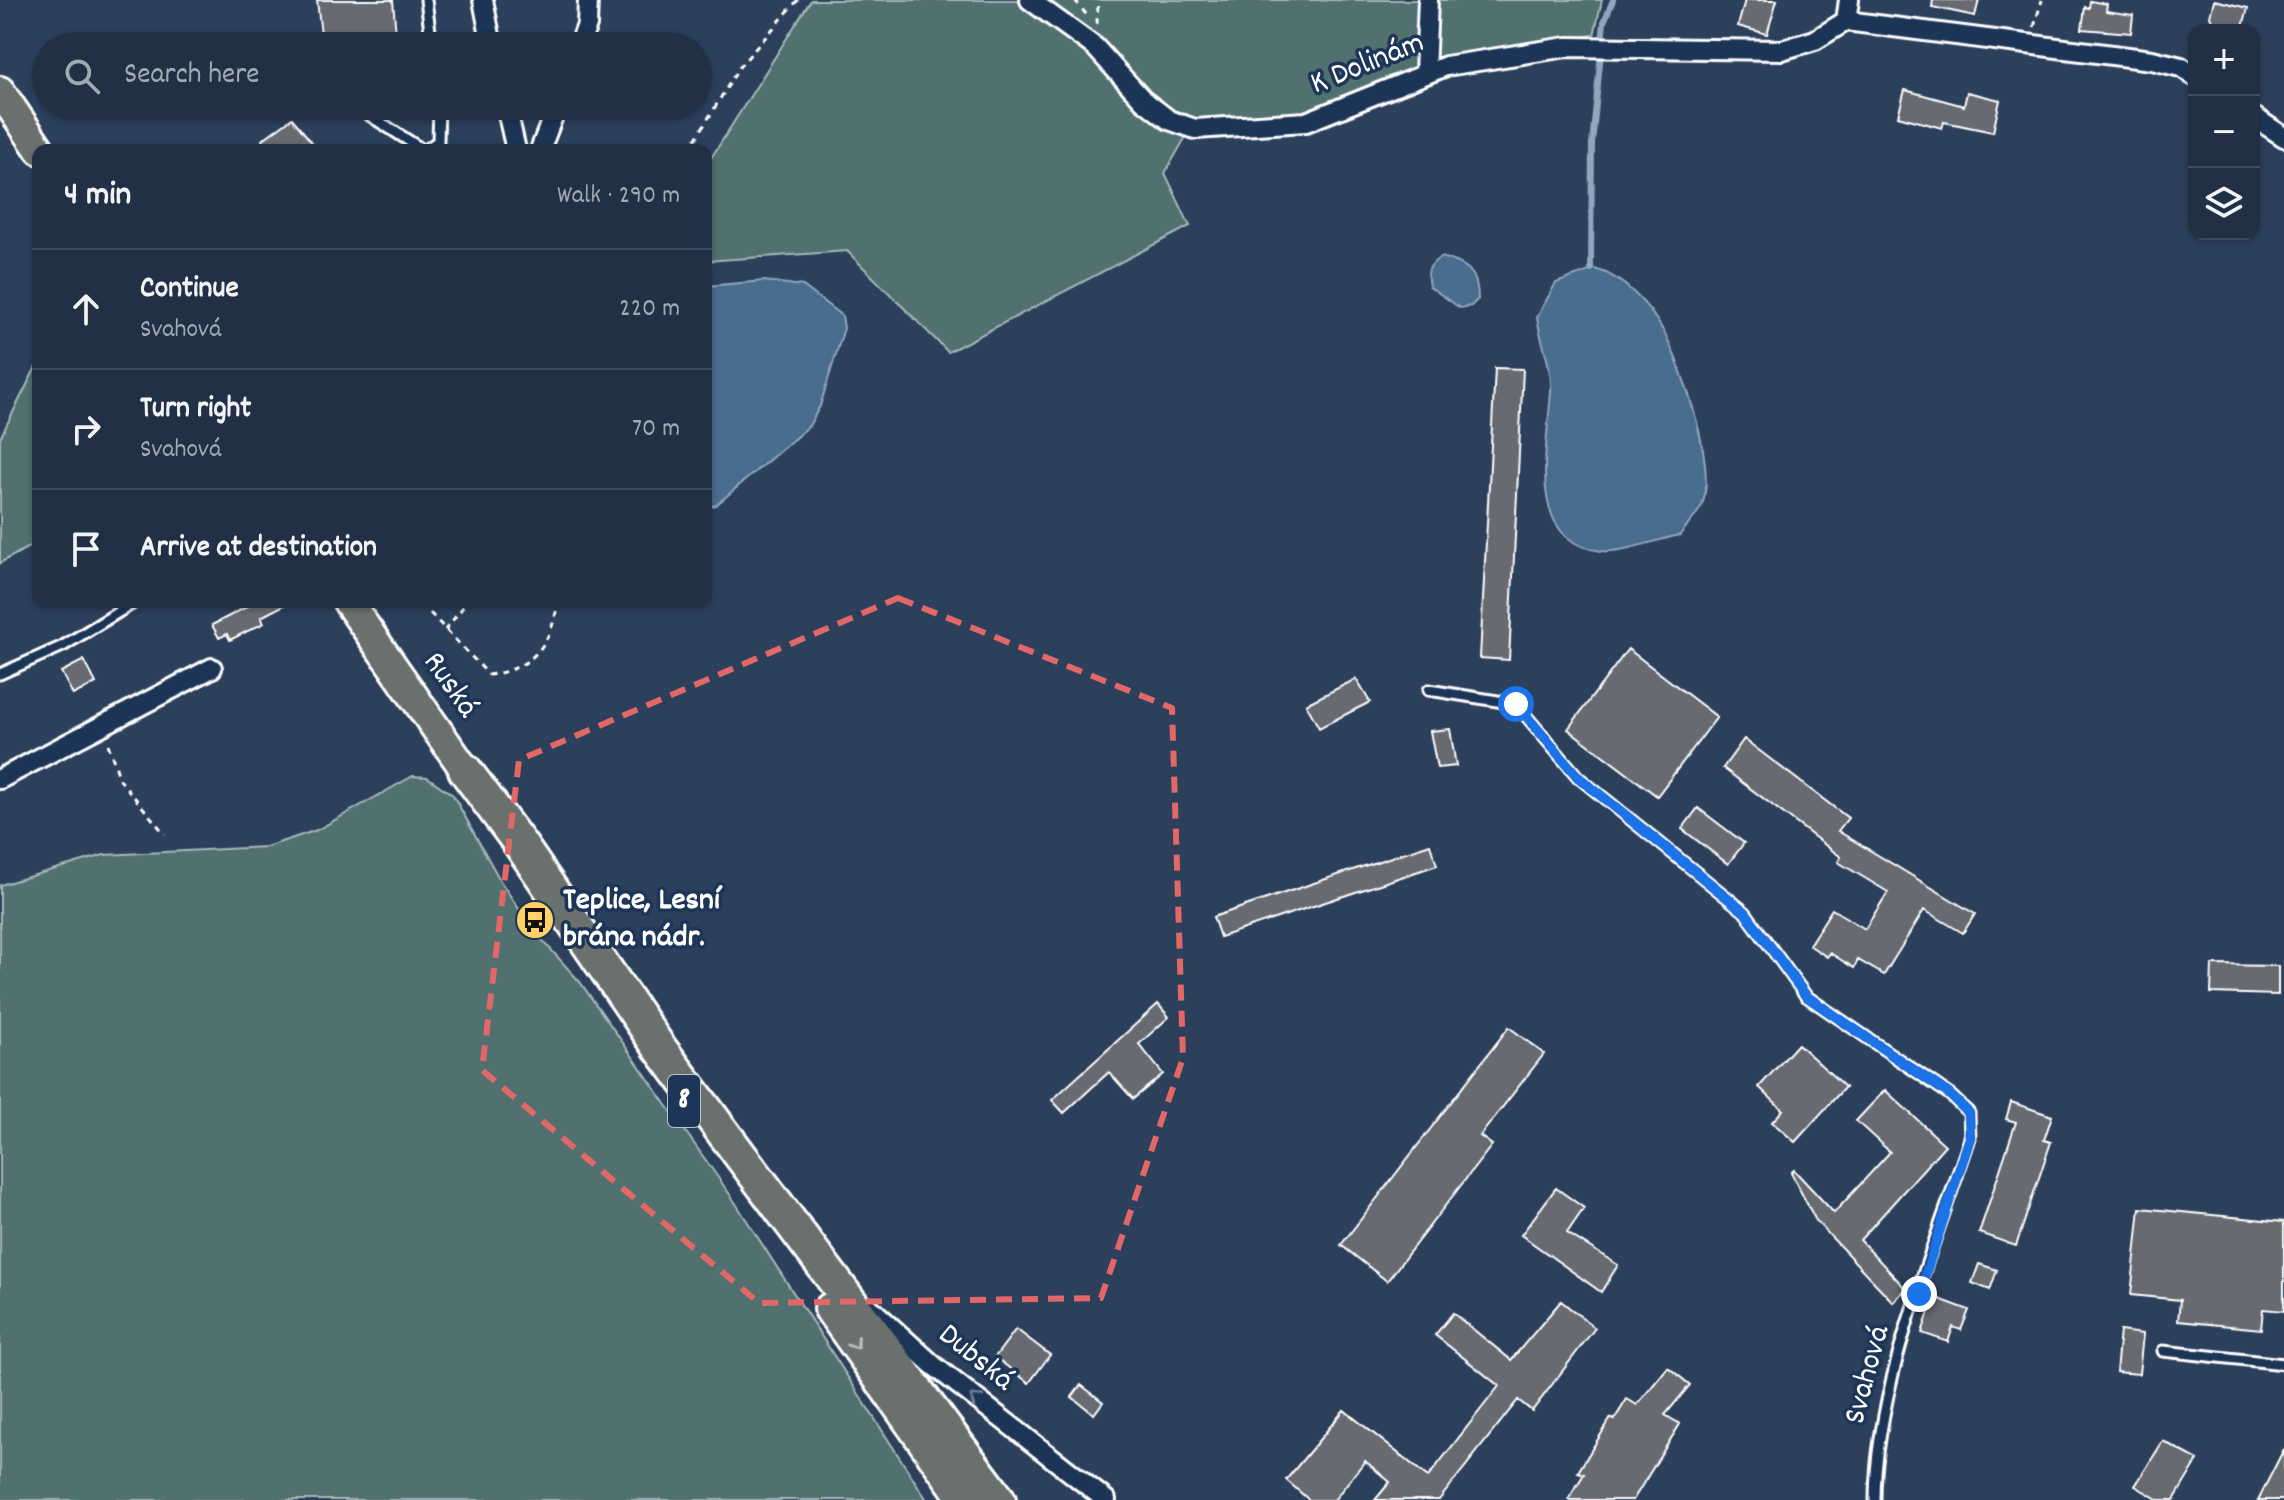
<!DOCTYPE html>
<html lang="en">
<head>
<meta charset="utf-8">
<style>
	:root { --surface:#213045; --page:#2d3c50; --text:#f1f3f6; --muted:#a2a9b3; --line:#3e4b5e }
	body { margin:0; font-family:Dekko,sans-serif; background:var(--page); color:var(--text) }
	.controls { position:absolute; right:24px; top:24px; display:grid; overflow:hidden; border-radius:16px; box-shadow:0 2px 6px #0004 }
	.controls button { width:72px; height:72px; display:grid; place-items:center; padding:0; border:0; border-bottom:2px solid var(--line); background:var(--surface); color:var(--text); font:40px sans-serif }
	.stop { position:absolute; width:24px; height:24px; margin:-18px; border:6px solid #1a73e8; border-radius:50%; background:#fff }
	.stop.end { background:#1a73e8; border-color:#fff; box-shadow:0 2px 8px #0008 }
	.list { margin:0; padding:0; list-style:none }
	h2 { display:flex; justify-content:space-between; align-items:center; height:104px; margin:0; padding:0 32px; font-size:34px }
	h2 small { font-size:26px; font-weight:400; color:var(--muted) }
	.list li { display:grid; grid-template-columns:52px 1fr auto; gap:24px; align-items:center; box-sizing:border-box; height:120px; padding:0 32px; border-top:2px solid var(--line) }
	.list b { display:block; font-size:30px; white-space:nowrap }
	.list p { margin:0; font-size:26px; white-space:nowrap; color:var(--muted) }
	.list em { font-size:26px; font-style:normal; color:var(--muted) }
	.icon { flex:none; width:44px; height:44px; fill:none; stroke:currentColor; stroke-width:2; stroke-linecap:round; stroke-linejoin:round }
	.map { position:relative; flex:none; width:2284px; height:1500px; overflow:hidden }
	.search { position:absolute; background:var(--surface); box-shadow:0 2px 6px #0004; left:32px; top:32px; width:680px; height:88px; display:flex; align-items:center; gap:20px; box-sizing:border-box; padding:0 28px; border-radius:44px; color:var(--muted); font-size:30px }
	.panel { position:absolute; background:var(--surface); box-shadow:0 2px 6px #0004; left:32px; top:144px; width:680px; height:464px; border-radius:16px }
	.map>svg:first-child { display:block }
	.green { fill:#517070; stroke:#a8b8b8; stroke-width:2 }
	.water { fill:#486d8f; stroke:#91a7bc; stroke-width:2 }
	.lines { fill:none; stroke-linecap:round; stroke-linejoin:round }
	.stream { stroke:#91a7bc; stroke-width:6 }
	.building { fill:#676a71; stroke:#fff; stroke-width:2 }
	.lane-casing { stroke:#fff; stroke-width:15 }
	.street-casing { stroke:#fff; stroke-width:24 }
	.primary-casing { stroke:#fff; stroke-width:34 }
	.highway-casing { stroke:#fff; stroke-width:38 }
	.path { stroke:#fff; stroke-width:3; stroke-dasharray:6 6; stroke-linecap:butt }
	.lane { stroke:#1d3557; stroke-width:9 }
	.street { stroke:#1d3557; stroke-width:18 }
	.primary { stroke:#6b706d; stroke-width:28 }
	.highway { stroke:#6b706d; stroke-width:32 }
	.oneway { stroke:#bcbfbd }
	.oneway2 { stroke:#6c7c92 }
	.route { stroke:#1a73e8; stroke-width:10 }
	.marked { fill:none; stroke:#e26868; stroke-width:6; stroke-dasharray:16 10; stroke-linejoin:round }
	.labels { text-anchor:middle; dominant-baseline:central; stroke-width:7; stroke-linejoin:round; paint-order:stroke }
	.shield { fill:#1d3557; stroke:#bbc2cd; stroke-width:2 }
	.shield-label { font-size:30px; font-weight:bold; fill:#fff }
	.street-label { font-size:32px; fill:#fff; stroke:#1d3557 }
	.poi-label { font-size:32px; font-weight:bold; fill:#fff; stroke:#1d3557; text-anchor:start }
</style>
</head>
<body>
<div class="map">
<svg width="2284" height="1500" viewBox="0 0 2284 1500">
	<rect width="100%" height="100%" fill="#2c405c"/>
	<filter id="ink" filterUnits="userSpaceOnUse"><feTurbulence type="fractalNoise" baseFrequency=".0125" numOctaves="2"/><feDisplacementMap in="SourceGraphic" scale="16" xChannelSelector="R" yChannelSelector="G"/><feConvolveMatrix kernelMatrix="1 2 1 2 8 2 1 2 1" color-interpolation-filters="sRGB"/></filter>
	<g filter="url(#ink)">
		<path class="green" d="M811,0H1602L1594,35L1439,57L1305,113L1195,121L1165,173L1190,226L948,352L847,251L706,261V166Z
			M38,363V542L0,563V438Z
			M413,776L427,777L453,795L501,882L533,930L580,982L731,1196L927,1500H0V885L104,855L266,847L317,830Z"/>
		<path class="water" d="M1441,257C1467,264 1478,271 1478,299L1471,306L1460,308L1429,286C1426,272 1428,265 1441,257Z
			M1595,269C1624,277 1650,306 1665,334C1683,370 1717,466 1702,505C1698,515 1687,525 1680,535C1660,539 1622,553 1602,551C1522,543 1549,442 1551,389C1552,366 1540,340 1537,317L1556,283Z
			M764,281L803,286L842,316L844,328L820,406L809,426L716,505L706,508V286Z"/>
		<g class="lines">
			<path class="stream" d="M1591,269L1592,144L1604,22L1613,0"/>
		</g>
		<path class="building" d="M317,0H393L396,35L322,43Z
			M1745,0H1777L1767,34L1738,26Z
			M1933,0H1979L1975,16L1932,7Z
			M2214,0L2248,8L2242,30H2218L2210,16Z
			M2090,1L2107,4L2106,11L2133,15L2131,33L2082,29L2085,7L2089,8Z
			M1905,90L1964,106L1967,92L2000,100L1993,132L1944,122L1942,128L1898,116Z
			M292,118L318,150H270L262,140Z
			M1495,368L1523,369L1509,660L1480,658Z
			M256,602H290L261,617L264,623L230,640L227,634L219,638L212,625Z
			M1628,649L1717,717L1657,796L1568,729Z
			M84,660L96,683L73,695L61,672Z
			M1356,679L1370,702L1319,728L1306,704Z
			M1450,729L1456,766L1437,768L1430,731Z
			M1744,739L1848,818L1838,831L1975,914L1963,933L1924,910L1884,975L1858,960L1854,968L1830,953L1827,957L1809,945L1832,909L1865,929L1888,892L1838,862L1841,857L1723,768Z
			M1698,808L1744,843L1728,864L1682,829Z
			M1430,844L1437,865L1220,937L1213,917Z
			M2212,965L2278,966V995L2211,993Z
			M1158,1004L1169,1017L1139,1044L1163,1074L1133,1099L1109,1072L1064,1113L1052,1100Z
			M1509,1027L1544,1054L1480,1136L1492,1145L1387,1281L1341,1245Z
			M1798,1044L1845,1087L1795,1142L1772,1122L1783,1110L1759,1087Z
			M1885,1090L1945,1145L1860,1240L1906,1289L1893,1302L1816,1221L1791,1173L1794,1170L1834,1213L1890,1152L1856,1121Z
			M2011,1102L2052,1116L2044,1140L2051,1142L2016,1246L1979,1233L2016,1122L2006,1119Z
			M1556,1188L1584,1208L1567,1233L1618,1265L1601,1292L1521,1235Z
			M2140,1208L2284,1222V1311L2263,1309L2261,1329L2178,1321L2180,1300L2131,1295Z
			M1979,1264L1997,1270L1990,1290L1972,1283Z
			M1934,1297L1969,1310L1961,1330L1953,1327L1948,1342L1922,1333Z
			M1561,1301L1595,1328L1532,1411L1518,1400L1439,1500H1375L1390,1482L1365,1461L1334,1500H1309L1286,1480L1344,1410L1428,1477L1499,1386L1435,1335L1453,1313L1511,1360Z
			M1016,1329L1050,1355L1029,1383L995,1357Z
			M2120,1331L2143,1334L2139,1374L2116,1372Z
			M1668,1367L1690,1385L1665,1415L1680,1424L1633,1500H1568L1584,1474L1578,1472L1611,1418L1614,1420L1627,1399L1637,1405Z
			M1081,1385L1103,1402L1094,1414L1072,1397Z
			M2163,1441L2198,1460L2174,1500H2159L2135,1486Z
			M2284,1449V1500H2258Z"/>
		<g class="lines">
			<defs>
				<path id="lane" d="M426,0L432,46
					M355,106L423,150
					M426,150L438,141L439,106
					M0,674L63,646L135,602
					M1429,690L1516,704L1578,777L1745,912L1806,996L1949,1094L1969,1113L1970,1138C1934,1248 1875,1386 1875,1500
					M2163,1351L2284,1364"/>
				<path id="street" d="M483,0L492,46
					M1030,0L1095,47L1143,100L1169,120L1195,129L1306,122L1446,66L1567,47L1782,50L1815,40L1846,21L2152,60L2181,67L2194,76
					M1846,21L1849,0
					M579,46L587,25L588,0
					M1425,73L1428,0
					M506,106L516,150
					M2254,117L2284,137
					M540,150L557,106
					M0,779L212,668
					M870,1308L933,1365L1106,1500"/>
				<path id="primary" d="M0,91L40,150
					M348,602L465,770"/>
				<path id="highway" d="M465,770L520,844L659,1047L999,1500
					M831,1309L966,1500"/>
			</defs>
			<use href="#lane" class="lane-casing"/>
			<use href="#street" class="street-casing"/>
			<use href="#primary" class="primary-casing"/>
			<use href="#highway" class="highway-casing"/>
			<path class="path" d="M1075,0L1089,18
				M1097,24L1098,0
				M2034,27L2042,0
				M689,150L740,66L798,0
				M425,602L431,614L489,675C532,669 551,645 558,602
				M445,630L467,602
				M108,744L120,780L165,834"/>
			<use href="#lane" class="lane"/>
			<use href="#street" class="street"/>
			<use href="#primary" class="primary"/>
			<use href="#highway" class="highway"/>
		</g>
		<defs><path id="oneway-chevron" d="M-2-3.5L2.5 0L-2 3.5" fill="none" stroke-width="1.6" stroke-linecap="round" stroke-linejoin="round" transform="scale(2)"/></defs>
		<use class="oneway" href="#oneway-chevron" transform="translate(855 1344) rotate(54)"/>
		<use class="oneway2" href="#oneway-chevron" transform="translate(975 1399) rotate(-142)"/>
	</g>
	<g class="lines" filter="url(#ink)">
		<path class="route" d="M1516,704L1578,777L1745,912L1806,996L1949,1094L1969,1113L1970,1138L1919,1294"/>
	</g>
	<path class="marked" d="M898,598L1172,708L1183,1058L1101,1298L759,1303L482,1070L519,760Z"/>
	<defs>
		<symbol id="bus-disc" viewBox="-11 -11 22 22"><circle r="9.5" fill="#ffd166" stroke="#1d3557"/><path d="M-5-6H5V4H4V6H2V4H-2V6H-4V4H-5ZM-3.5-4V0h7V-4ZM-3.5 1.2v1.5H-2V1.2ZM2 1.2v1.5H3.5V1.2Z" fill="#111"/></symbol>
	</defs>
	<g fill-rule="evenodd">
		<use href="#bus-disc" x="513" y="898" width="44" height="44"/>
	</g>
	<g class="labels">
		<rect class="shield" x="668" y="1075" width="32" height="52" rx="6"/>
		<g class="shield-label">
			<text x="684" y="1101">8</text>
		</g>
		<g class="street-label">
			<text transform="translate(1368 65) rotate(-22)">K Dolinám</text>
			<text transform="translate(449 686) rotate(55)">Ruská</text>
			<text transform="translate(975 1359) rotate(39)">Dubská</text>
			<text transform="translate(1869 1375) rotate(-75)">Svahová</text>
		</g>
		<g class="poi-label">
			<text x="563" y="902">Teplice, Lesní<tspan x="563" dy="37">brána nádr.</tspan></text>
		</g>
	</g>
</svg>
<div class="controls">
<button>+</button>
<button>−</button>
<button><svg class="icon" aria-label="layers" viewBox="0 0 24 24"><path d="M12 4l9 5-9 5-9-5zM3 14l9 5 9-5"/></svg></button>
</div>
<div class="stop" style="left:1516px;top:704px"></div>
<div class="stop end" style="left:1919px;top:1294px"></div>
<div class="search"><svg class="icon" aria-label="search" viewBox="0 0 24 24"><circle cx="10" cy="10" r="6"/><path d="M15 15l6 6"/></svg>Search here</div>
<section class="panel">
<h2>4 min<small>Walk · 290 m</small></h2>
<ul class="list">
<li><svg class="icon" aria-label="ahead" viewBox="0 0 24 24"><path d="M12 20V5M6 11l6-6 6 6"/></svg><div><b>Continue</b><p>Svahová</p></div><em>220 m</em></li>
<li><svg class="icon" aria-label="right" viewBox="0 0 24 24"><path d="M7 20v-9h11M14 6l5 5-5 5"/></svg><div><b>Turn right</b><p>Svahová</p></div><em>70 m</em></li>
<li><svg class="icon" aria-label="arrive" viewBox="0 0 24 24"><path d="M6 21V4h12l-3 4 3 4H6"/></svg><div><b>Arrive at destination</b></div></li>
</ul>
</section>
</div>
</body>
</html>
